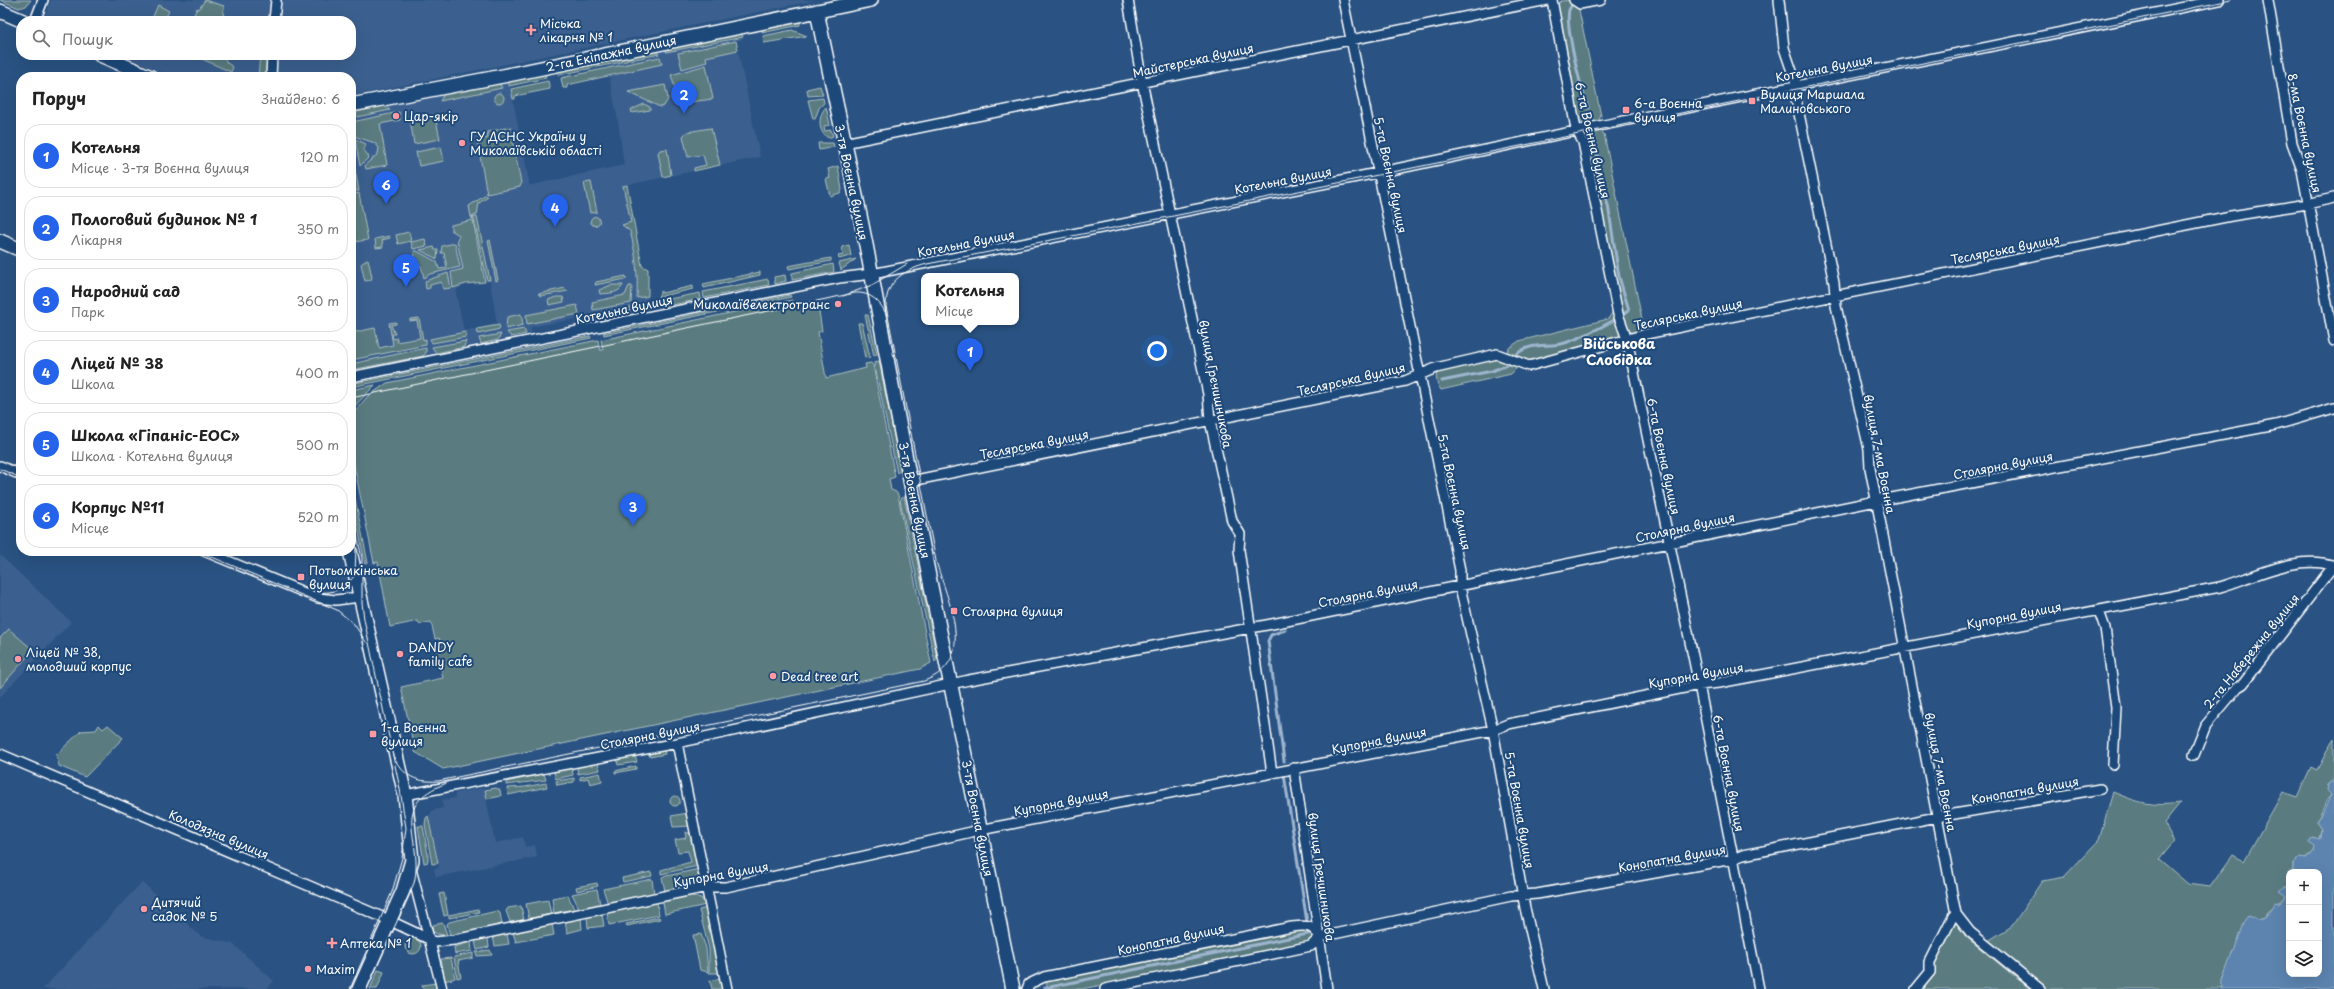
<!DOCTYPE html>
<html lang="uk">
<head>
<meta charset="utf-8">
<style>
	:root { --surface:#fff; --page:#f6f6f6; --text:#222; --muted:#767676; --line:#e0e0e0; --accent:#2563eb }
	body { margin:0; font-family:"Playpen Sans",sans-serif; background:var(--page); color:var(--text) }
	.controls { position:absolute; right:12px; bottom:12px; display:grid; overflow:hidden; border-radius:8px; box-shadow:0 4px 16px #0002 }
	.controls button { width:36px; height:36px; display:grid; place-items:center; padding:0; border:0; border-bottom:1px solid var(--line); background:var(--surface); color:var(--text); font:20px sans-serif }
	.you { position:absolute; left:1157px; top:351px; width:14px; height:14px; margin:-10px; border:3px solid #fff; border-radius:50%; background:#1a73e8; box-shadow:0 0 0 6px #1a73e833 }
	.badge { display:grid; place-items:center; width:26px; height:26px; border-radius:50%; background:var(--accent); color:#fff; font-size:13px; font-weight:700 }
	.pin { position:absolute; translate:-50% -33px; filter:drop-shadow(0 1px 2px #0008) }
	.pin::after { content:''; position:absolute; top:21px; width:14px; height:12px; background:inherit; clip-path:polygon(0 0,100% 0,50% 100%) }
	.popup { position:absolute; left:921px; top:273px; width:98px; height:52px; box-sizing:border-box; display:grid; place-content:center; border-radius:8px; background:var(--surface); filter:drop-shadow(0 1px 3px #0005); font-size:13px; white-space:nowrap; color:var(--muted) }
	.popup b { font-size:15px; color:var(--text) }
	.popup::after { content:''; position:absolute; left:50%; top:100%; margin-left:-8px; border:8px solid transparent; border-top-color:var(--surface) }
	.list { margin:0; padding:0; list-style:none }
	h2 { display:flex; justify-content:space-between; align-items:center; height:52px; margin:0; padding:0 16px; font-size:17px }
	h2 small { font-size:13px; font-weight:400; color:var(--muted) }
	.list li { display:grid; grid-template-columns:26px 1fr auto; gap:12px; align-items:center; box-sizing:border-box; height:64px; margin:0 8px 8px; padding:0 8px; border:1px solid var(--line); border-radius:16px }
	.list b { display:block; font-size:15px; white-space:nowrap }
	.list p { margin:0; font-size:13px; white-space:nowrap; color:var(--muted) }
	.list em { font-size:13px; font-style:normal; color:var(--muted) }
	.icon { flex:none; width:22px; height:22px; fill:none; stroke:currentColor; stroke-width:2; stroke-linecap:round; stroke-linejoin:round }
	.map { position:relative; flex:none; width:2334px; height:989px; overflow:hidden }
	.search { position:absolute; background:var(--surface); box-shadow:0 4px 16px #0002; left:16px; top:16px; width:340px; height:44px; display:flex; align-items:center; gap:10px; box-sizing:border-box; padding:0 14px; border-radius:16px; color:var(--muted); font-size:15px }
	.panel { position:absolute; background:var(--surface); box-shadow:0 4px 16px #0002; left:16px; top:72px; width:340px; height:484px; border-radius:16px }
	.map>svg:first-child { display:block }
	.built { fill:#3b608f; fill-rule:evenodd }
	.green { fill:#5a7c80; stroke:#acbec0 }
	.water { fill:#5b84af; stroke:#9db5cf }
	.lines { fill:none; stroke-linecap:round; stroke-linejoin:round }
	.stream { stroke:#9db5cf; stroke-width:3 }
	.street-casing { stroke:#fff; stroke-width:12 }
	.secondary-casing { stroke:#fff; stroke-width:16 }
	.street { stroke:#1f4a7a; stroke-width:9 }
	.secondary { stroke:#1f4a7a; stroke-width:13 }
	.tram { stroke:#fff; stroke-width:1 }
	.poi-dot { fill:#ff9aa2; stroke:#1f4a7a; stroke-width:1.5 }
	.labels { text-anchor:middle; dominant-baseline:central; stroke-width:4; stroke-linejoin:round; paint-order:stroke }
	.poi-label { font-size:12px; fill:#fff; stroke:#1f4a7a; text-anchor:start }
	.street-label { font-size:12px; fill:#fff; stroke:#1f4a7a }
	.quarter-label { font-size:14px; font-weight:bold; fill:#fff; stroke:#1f4a7a }
</style>
</head>
<body>
<div class="map">
<svg width="2334" height="989" viewBox="0 0 2334 989">
	<rect width="100%" height="100%" fill="#2a5383"/>
	<filter id="ink" filterUnits="userSpaceOnUse"><feTurbulence type="fractalNoise" baseFrequency=".025" numOctaves="2"/><feDisplacementMap in="SourceGraphic" scale="8" xChannelSelector="R" yChannelSelector="G"/><feConvolveMatrix kernelMatrix="1 2 1 2 8 2 1 2 1" color-interpolation-filters="sRGB"/></filter>
	<g filter="url(#ink)">
		<path class="built" d="M51,0H272L270,21H47L45,16Z
			M282,0H816L351,96V77H276L278,55H351V21H281Z
			M742,35L743,39L736,41L760,157L627,185L648,296L646,309L580,323L579,318L531,327V333L351,370V113L509,81L529,181V185H532L624,165L618,120L606,60ZM490,281L497,324L464,331L456,294L457,289L466,284Z
			M122,55H267L265,77H172Z
			M0,555L71,622L0,697Z
			M484,788L495,843L523,837L525,847L535,845L537,857L436,877L434,869L439,868L429,816L433,810L443,808L442,800L455,798V793Z
			M142,882L200,936L233,944L274,981L267,989H43Z"/>
		<path class="green" d="M0,0H31L26,6L19,8Z
			M205,0L224,6L223,21H191L197,8L199,9Z
			M1571,0L1579,10L1601,116L1598,121L1584,124L1578,119L1557,5L1561,1Z
			M158,5L169,11L164,21H151Z
			M800,20V25L762,33V28Z
			M792,30L807,36L764,43L763,36Z
			M741,33L743,37L666,52L667,48Z
			M736,41L738,50L706,57L707,62L682,69L678,53Z
			M654,50L659,54L559,75L556,71Z
			M198,55H223L227,63L233,67L231,72L202,59Z
			M260,55H267L265,77H258Z
			M660,57L662,64L567,85V88H563L561,78Z
			M706,65L713,99L690,102L678,98L671,75Z
			M545,73L546,78L509,86V81Z
			M548,81L550,89L515,96V99H513L511,89Z
			M499,83L502,88L440,101L444,94Z
			M665,85L668,99L664,106L660,107L628,92Z
			M820,86L823,95L808,96L807,89Z
			M494 98a5 5 0 1 1 10 0a5 5 0 1 1-10 0Z
			M823,98L824,103L819,108L815,119H813L808,100Z
			M644,104L650,107V110L632,113L631,110Z
			M384,106L390,110L357,117L356,112Z
			M826,107L830,125L824,126L825,131L831,130L833,136L829,138C817,133 818,115 826,107Z
			M399,112L400,120L380,124L387,165L366,169L365,165L378,154L379,148L375,143L354,136L352,122Z
			M435,115L440,139L414,144L410,119Z
			M510,127L521,183L520,187L487,194L477,140L488,138L487,132Z
			M711,128L720,165L694,171V168L706,165L703,155L688,157L683,136L687,132Z
			M1601,131L1604,134L1644,329L1641,332L1630,334L1627,331L1615,289L1585,138L1587,134Z
			M355,139L366,144L364,150L369,157L360,166Z
			M818,143H833L834,147L819,150Z
			M441,147L444,161L419,166L416,152Z
			M667,149L671,175L663,177L658,153L660,150Z
			M351,163L354,164L359,191H356Z
			M838,166L842,190L840,193L830,196L826,179L830,178L828,169Z
			M591,182L597,212L590,213L584,183Z
			M627,185L642,266L648,269V296L637,298C638,274 636,254 630,231L622,225L631,222L623,186Z
			M359,193L368,240L353,242L351,195Z
			M486,195L488,197L479,203L477,215L471,217L469,206Z
			M590.5 221a4.5 4.5 0 1 1 9 0a4.5 4.5 0 1 1-9 0Z
			M477,217L490,280H487L474,219L471,218Z
			M473,220L485,282L466,284L453,288L451,272L463,269L457,240L459,235L451,230V225Z
			M409,232L411,241L398,244L396,235Z
			M389,236L390,238L382,240L383,247L376,248L375,239Z
			M425,239L427,246L413,249L411,242Z
			M490,240L498,280L496,281L488,241Z
			M455,243L460,267L430,274L424,278L421,266H416L414,251H417L437,262L439,269L447,268L444,253H441L442,246Z
			M849,245L851,256L839,259L838,256L843,255L842,247Z
			M434,247L435,250H438L437,259L420,250Z
			M831,258V261L789,269L788,266Z
			M368,259L372,277L371,280L365,281L361,264Z
			M856,259L841,270L839,263Z
			M833,264L834,272L792,280V273Z
			M760,272V275L704,288L703,284Z
			M448,273L451,288L443,289L441,282L430,285V288L426,289L425,281Z
			M785,275L786,281L775,284L774,277Z
			M626,276V279L595,285L596,282Z
			M768,279L769,285L704,298L703,292Z
			M611,285H623C619,294 609,293 600,294L599,290Z
			M629,286H632L631,303L593,310L592,302L625,295Z
			M693,286V289L658,297L661,291L662,293Z
			M565,288L568,291L541,296L538,294Z
			M700,293L701,299L662,307L659,301Z
			M790,295L791,297L604,335L603,333Z
			M556,297H563L564,302L549,305L548,300Z
			M792,300V304L800,303L801,309L818,305L822,331L818,332L826,378L866,368L865,364L871,363L873,365L895,477L889,479L891,490L896,492L898,495L931,663L920,669L443,769L415,752L401,687L443,678L436,645L441,644L439,638L435,639L431,622L419,624L418,621L390,627L378,562L374,563L351,450V416L367,397L387,383L598,340L600,350H603L601,340Z
			M577,305L579,314L527,324L526,315Z
			M631,307L628,314L595,320L594,315Z
			M1614,310L1620,333L1616,340L1533,361L1524,362L1506,354L1509,348L1519,341L1608,319Z
			M521,314L523,325L506,329L507,317Z
			M865,315H868L877,354L874,356Z
			M419,318L423,340L426,339V345L351,360V333L375,328L379,348L393,345L389,323L396,322V324L391,325L395,334H392L393,339L397,338V342L420,338L417,320L410,321V319Z
			M858,323H862L863,327L870,357L865,358Z
			M499,325L500,329L478,334L477,329Z
			M524,329L526,334L511,337L507,332Z
			M465,332L466,337L432,343L430,339Z
			M501,334L498,340L481,344L479,338Z
			M590,336L591,338L351,387V384Z
			M466,341L464,347L436,353L432,347Z
			M426,348V353L423,356L351,370V364Z
			M1497,357L1518,367L1511,374L1441,390C1436,382 1435,378 1438,369Z
			M879,361L900,465L901,470L897,473L874,362Z
			M375,385L351,410V390Z
			M351,478L368,563L365,564L351,491Z
			M904,496L937,659L935,662L900,500Z
			M9,629L33,650L0,688V638Z
			M99,725L103,729L108,725L123,738L85,777L59,766L56,755L81,731L96,730Z
			M2334,738V780L2328,785L2331,795C2324,801 2323,813 2316,821L2321,828C2318,849 2313,855 2293,864V872H2289L2287,876L2289,886H2284L2287,896L2267,912L2265,918L2257,920C2245,939 2222,967 2222,989H2047L1988,941L2012,926L2042,881L2064,877L2099,840L2113,792C2139,803 2152,807 2180,803L2164,823L2174,841L2159,859L2188,884L2210,887L2233,855L2244,861L2283,792L2297,797L2311,767L2317,770Z
			M664,750L665,754L650,757L649,753Z
			M635,756L637,762L618,765L617,759Z
			M598,763L600,770L578,774L577,767Z
			M636,766V769L615,773V771Z
			M572,768L573,775L556,779L554,772Z
			M600,773L602,781L590,784L588,778L580,780V777Z
			M544,774L546,780L506,785V782Z
			M574,778V782L557,785L556,781Z
			M546,783L547,787L508,795L507,788L525,787Z
			M496,788L500,790L501,796L487,799L485,790Z
			M670 801a5 5 0 1 1 10 0a5 5 0 1 1-10 0Z
			M688,813L690,826L673,827L671,816Z
			M428,816L438,863L432,864L425,824L426,818Z
			M418,826H423L428,855V862L424,863Z
			M685,832L692,834L698,866L661,874V870L691,862L688,851L678,852L675,840L686,838Z
			M699,869C702,887 679,888 665,891L662,877Z
			M651,872L652,876L623,882L622,878Z
			M652,879L654,894L608,904L603,889Z
			M597,883L598,886L577,891L576,887Z
			M597,889L600,904L597,907L580,910L572,894Z
			M444,893L448,915L444,916L439,894Z
			M568,895L574,909L554,913L552,898Z
			M692,896L701,898L706,905L665,914L663,902Z
			M548,900L551,914L529,919L526,904Z
			M657,903L659,915L609,925L607,913Z
			M521,906L524,920L510,922L506,911L508,908Z
			M707,908L719,973H709V949L699,910Z
			M478,909L479,912L449,918V915Z
			M497,911L500,913L502,924L450,935L447,924L449,922Z
			M602,914L604,926L588,928L587,917Z
			M659,917L660,919L627,926L626,924Z
			M581,918L582,929L567,933L565,921Z
			M1951,922H1956L1966,937L2030,989H1923L1933,961Z
			M443,923L447,935L437,934L432,931L433,925Z
			M552,924L554,935L516,942L513,933Z
			M1311,928L1317,935L1311,943L1082,989H1048L1045,979L1294,929Z
			M507,934L509,944L495,946L493,937Z
			M701,934L706,948L708,972L700,970L693,935Z
			M488,938L489,947L477,950L475,941Z
			M405 946a8 8 0 1 1 16 0a8 8 0 1 1-16 0Z
			M471,942L472,951L455,954L454,947Z
			M490,950L492,955L477,956L476,952Z
			M473,953V958L458,961L461,977L457,978L454,957Z
			M451,958L455,978L445,981L441,959Z
			M378,970L384,972L377,989H370Z
			M720,978L723,989H712L710,981Z
			M436,983L437,989H423L422,985Z"/>
		<path class="water" d="M2334,780V989H2222V981L2244,921L2248,916L2257,920L2265,918L2275,903L2279,904L2286,896L2279,891L2284,886H2289V974H2319V872H2293V864L2300,857L2306,858L2314,852L2315,846L2309,842L2312,837L2320,839L2321,828L2316,821L2323,812L2331,795L2327,790L2328,785Z"/>
		<g class="lines">
			<path class="stream" d="M1574,2C1572,4 1570,8 1569,10C1565,27 1581,89 1588,108
				M1596,145L1601,187L1608,205L1619,277L1629,310L1625,313
				M1515,356C1528,341 1548,348 1565,343C1583,337 1600,328 1616,319
				M1442,381L1492,371L1509,364
				M1284,761L1268,641L1271,635L1285,630
				M1284,774L1307,922
				M1045,988L1308,934V929"/>
			<defs>
				<path id="street" d="M1128,0L1142,82L1208,394L1210,421L1232,521L1240,534L1239,550L1272,773
					M1343,0L1460,570V587L1493,730L1525,908L1544,989
					M1552,0L1576,129L1583,142L1618,314L1627,339L1699,685L1759,989
					M1574,0L1580,4L1601,0
					M1779,0L1784,48L1796,83V99L1834,283L1836,306L1869,449L1870,468L1956,914L1970,932L2040,989
					M2268,0L2292,143L2302,170L2334,341
					M35,21L43,0
					M274,21L276,0
					M271,77L272,55
					M844,143L1547,0
					M351,377L839,278L872,274L1377,173L1604,125L2219,0
					M0,466L21,475
					M911,481L1405,381L1436,368L1497,354L1529,366L1646,334L2231,216L2307,204L2334,198
					M204,551L318,598L336,600L360,597
					M2099,611L2105,628L2116,707L2113,765
					M677,743L727,989
					M0,754L382,917L435,942L454,940L707,887H726L980,830L1493,730L1508,724L1699,685L1719,683L2220,587C2255,577 2298,553 2334,566
					M2194,755L2206,725L2238,687L2243,684L2334,565
					M1294,768L1327,989
					M405,795L677,743L969,680L1272,624L1876,501L2276,425L2334,408
					M411,869L442,989
					M1027,989L1029,984L1044,977L1292,927C1307,925 1312,925 1320,937
					M1105,989L1311,946L1320,937L1511,896L1537,894L1733,859L1743,855L1937,817L2100,789
					M1916,989L1930,972V962L1953,916L1956,914"/>
				<path id="secondary" d="M0,11L23,21
					M817,11C834,98 855,184 871,271C914,511 964,750 1013,989
					M100,55L151,77
					M351,105L503,76L871,0
					M0,241L21,250
					M350,551L405,795L412,860L403,891L359,989"/>
			</defs>
			<use href="#street" class="street-casing"/>
			<use href="#secondary" class="secondary-casing"/>
			<use href="#street" class="street"/>
			<use href="#secondary" class="secondary"/>
			<path class="tram" d="M843,296L872,285L907,264
				M351,398L855,293C870,292 880,301 886,314
				M0,469L21,478
				M198,551L337,610L354,624L366,642
				M300,587C322,596 340,595 355,575L356,547
				M391,750C399,773 413,783 438,781L924,681C979,661 947,600 936,561L886,306C886,280 905,270 927,264C1363,181 1796,88 2231,0
				M350,989L392,892L402,858L406,828L400,789L364,619L362,603V558L351,509
				M367,989L414,883C425,839 386,805 447,783"/>
		</g>
	</g>
	<g class="poi-dot">
		<path d="M529 24h4v4h4v4h-4v4h-4v-4h-4v-4h4z"/>
		<rect x="1748" y="97" width="8" height="8" rx="2"/>
		<rect x="1622" y="106" width="8" height="8" rx="2"/>
		<circle cx="396" cy="116" r="4"/>
		<circle cx="462" cy="143" r="4"/>
		<circle cx="838" cy="304" r="4"/>
		<rect x="297" y="573" width="8" height="8" rx="2"/>
		<rect x="950" y="607" width="8" height="8" rx="2"/>
		<circle cx="400" cy="654" r="4"/>
		<circle cx="18" cy="659" r="4"/>
		<circle cx="773" cy="676" r="4"/>
		<rect x="369" y="730" width="8" height="8" rx="2"/>
		<circle cx="144" cy="909" r="4"/>
		<path d="M330 937h4v4h4v4h-4v4h-4v-4h-4v-4h4z"/>
		<circle cx="308" cy="969" r="4"/>
	</g>
	<g class="labels">
		<g class="poi-label">
			<text x="540" y="23">Міська<tspan x="540" dy="14">лікарня № 1</tspan></text>
			<text x="1760" y="94">Вулиця Маршала<tspan x="1760" dy="14">Малиновського</tspan></text>
			<text x="1634" y="103">6-а Воєнна<tspan x="1634" dy="14">вулиця</tspan></text>
			<text x="404" y="116">Цар-якір</text>
			<text x="470" y="136">ГУ ДСНС України у<tspan x="470" dy="14">Миколаївській області</tspan></text>
			<text x="830" y="304" text-anchor="end">Миколаївелектротранс</text>
			<text x="309" y="570">Потьомкінська<tspan x="309" dy="14">вулиця</tspan></text>
			<text x="962" y="611">Столярна вулиця</text>
			<text x="408" y="647">DANDY<tspan x="408" dy="14">family cafe</tspan></text>
			<text x="26" y="652">Ліцей № 38,<tspan x="26" dy="14">молодший корпус</tspan></text>
			<text x="781" y="676">Dead tree art</text>
			<text x="381" y="727">1-а Воєнна<tspan x="381" dy="14">вулиця</tspan></text>
			<text x="152" y="902">Дитячий<tspan x="152" dy="14">садок № 5</tspan></text>
			<text x="340" y="943">Аптека № 1</text>
			<text x="316" y="969">Maxim</text>
		</g>
		<g class="street-label">
			<text transform="translate(611 53) rotate(-12)">2-га Екіпажна вулиця</text>
			<text transform="translate(1193 60) rotate(-12)">Майстерська вулиця</text>
			<text transform="translate(1824 68) rotate(-11)">Котельна вулиця</text>
			<text transform="translate(2305 133) rotate(78)">8-ма Воєнна вулиця</text>
			<text transform="translate(1593 140) rotate(77)">6-та Воєнна вулиця</text>
			<text transform="translate(1391 175) rotate(78)">5-та Воєнна вулиця</text>
			<text transform="translate(1283 180) rotate(-11)">Котельна вулиця</text>
			<text transform="translate(852 182) rotate(78)">3-тя Воєнна вулиця</text>
			<text transform="translate(966 243) rotate(-11)">Котельна вулиця</text>
			<text transform="translate(2005 249) rotate(-11)">Теслярська вулиця</text>
			<text transform="translate(624 309) rotate(-12)">Котельна вулиця</text>
			<text transform="translate(1688 314) rotate(-12)">Теслярська вулиця</text>
			<text transform="translate(1351 379) rotate(-13)">Теслярська вулиця</text>
			<text transform="translate(1216 384) rotate(79)">вулиця Гречишникова</text>
			<text transform="translate(1034 444) rotate(-11)">Теслярська вулиця</text>
			<text transform="translate(1880 454) rotate(79)">вулиця 7-ма Воєнна</text>
			<text transform="translate(1664 456) rotate(78)">6-та Воєнна вулиця</text>
			<text transform="translate(2003 465) rotate(-11)">Столярна вулиця</text>
			<text transform="translate(1455 492) rotate(78)">5-та Воєнна вулиця</text>
			<text transform="translate(915 500) rotate(79)">3-тя Воєнна вулиця</text>
			<text transform="translate(1685 527) rotate(-12)">Столярна вулиця</text>
			<text transform="translate(1368 593) rotate(-11)">Столярна вулиця</text>
			<text transform="translate(2014 615) rotate(-11)">Купорна вулиця</text>
			<text transform="translate(2251 651) rotate(-51)">2-га Набережна вулиця</text>
			<text transform="translate(1696 675) rotate(-10)">Купорна вулиця</text>
			<text transform="translate(650 735) rotate(-11)">Столярна вулиця</text>
			<text transform="translate(1379 740) rotate(-11)">Купорна вулиця</text>
			<text transform="translate(1941 772) rotate(79)">вулиця 7-ма Воєнна</text>
			<text transform="translate(1729 773) rotate(79)">6-та Воєнна вулиця</text>
			<text transform="translate(2025 790) rotate(-10)">Конопатна вулиця</text>
			<text transform="translate(1061 802) rotate(-11)">Купорна вулиця</text>
			<text transform="translate(1520 810) rotate(80)">5-та Воєнна вулиця</text>
			<text transform="translate(978 818) rotate(79)">3-тя Воєнна вулиця</text>
			<text transform="translate(219 834) rotate(23)">Колодязна вулиця</text>
			<text transform="translate(1672 858) rotate(-10)">Конопатна вулиця</text>
			<text transform="translate(721 874) rotate(-10)">Купорна вулиця</text>
			<text transform="translate(1322 877) rotate(82)">вулиця Гречишникова</text>
			<text transform="translate(1171 939) rotate(-12)">Конопатна вулиця</text>
		</g>
		<g class="quarter-label">
			<text x="1619" y="343">Військова<tspan x="1619" dy="16">Слобідка</tspan></text>
		</g>
	</g>
</svg>
<div class="controls">
<button>+</button>
<button>−</button>
<button><svg class="icon" aria-label="layers" viewBox="0 0 24 24"><path d="M12 4l9 5-9 5-9-5zM3 14l9 5 9-5"/></svg></button>
</div>
<div class="you"></div>
<div class="pin badge" style="left:970px;top:371px">1</div>
<div class="popup"><b>Котельня</b>Місце</div>
<div class="pin badge" style="left:684px;top:114px">2</div>
<div class="pin badge" style="left:633px;top:526px">3</div>
<div class="pin badge" style="left:555px;top:227px">4</div>
<div class="pin badge" style="left:406px;top:287px">5</div>
<div class="pin badge" style="left:386px;top:204px">6</div>
<div class="search"><svg class="icon" aria-label="search" viewBox="0 0 24 24"><circle cx="10" cy="10" r="6"/><path d="M15 15l6 6"/></svg>Пошук</div>
<section class="panel">
<h2>Поруч<small>Знайдено: 6</small></h2>
<ul class="list">
<li><span class="badge">1</span><div><b>Котельня</b><p>Місце · 3-тя Воєнна вулиця</p></div><em>120 m</em></li>
<li><span class="badge">2</span><div><b>Пологовий будинок № 1</b><p>Лікарня</p></div><em>350 m</em></li>
<li><span class="badge">3</span><div><b>Народний сад</b><p>Парк</p></div><em>360 m</em></li>
<li><span class="badge">4</span><div><b>Ліцей № 38</b><p>Школа</p></div><em>400 m</em></li>
<li><span class="badge">5</span><div><b>Школа «Гіпаніс-ЕОС»</b><p>Школа · Котельна вулиця</p></div><em>500 m</em></li>
<li><span class="badge">6</span><div><b>Корпус №11</b><p>Місце</p></div><em>520 m</em></li>
</ul>
</section>
</div>
</body>
</html>
